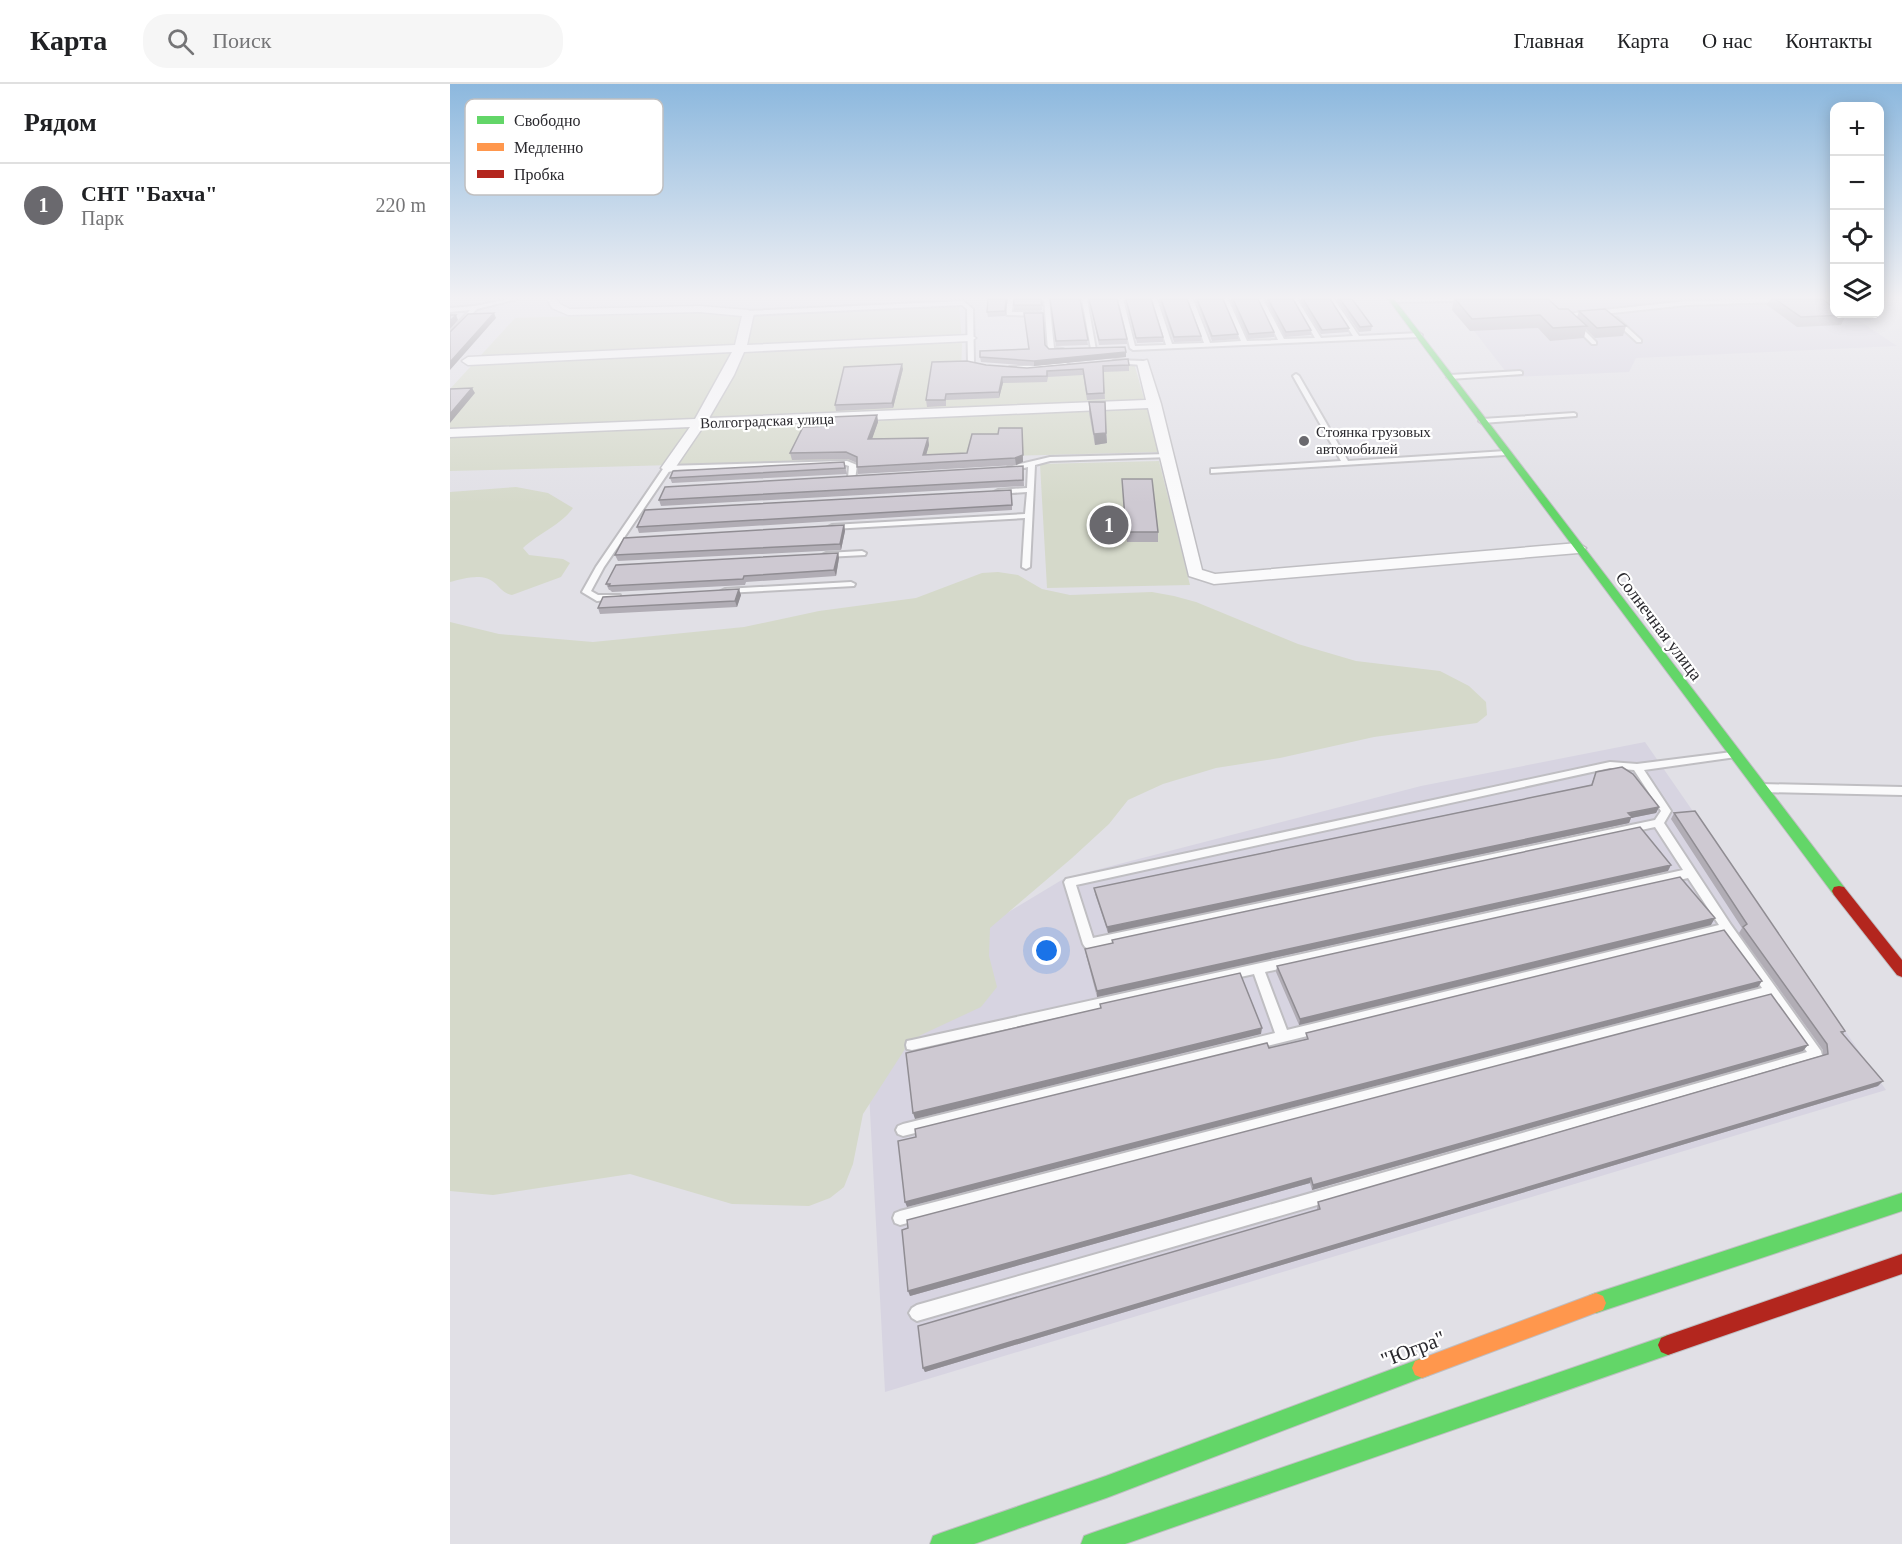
<!DOCTYPE html>
<html lang="ru">
<head>
<meta charset="utf-8">
<style>
	:root { --surface:#fff; --page:#f6f6f6; --text:#202124; --muted:#757577; --line:#e0e0e0; --accent:#6a696e }
	body { margin:0; font-family:Georgia,serif; background:var(--page); color:var(--text) }
	.controls { position:absolute; right:18px; top:18px; display:grid; overflow:hidden; border-radius:12px; box-shadow:0 3px 15px #0003 }
	.controls button { width:54px; height:54px; display:grid; place-items:center; padding:0; border:0; border-bottom:2px solid var(--line); background:var(--surface); color:var(--text); font:30px sans-serif }
	.you { position:absolute; left:597px; top:867px; width:21px; height:21px; margin:-15px; border:4px solid #fff; border-radius:50%; background:#1a73e8; box-shadow:0 0 0 9px #1a73e833 }
	.badge { display:grid; place-items:center; width:39px; height:39px; border-radius:50%; background:var(--accent); color:#fff; font-size:20px; font-weight:700 }
	.pin { position:absolute; translate:-50% -50%; border:3px solid #fff; box-shadow:0 2px 6px #0006 }
	.list { margin:0; padding:0; list-style:none }
	h2 { display:flex; justify-content:space-between; align-items:center; height:78px; margin:0; padding:0 24px; font-size:26px }
	h2 small { font-size:20px; font-weight:400; color:var(--muted) }
	.list li { display:grid; grid-template-columns:39px 1fr auto; gap:18px; align-items:center; box-sizing:border-box; height:84px; padding:0 24px; border-top:2px solid var(--line) }
	.list b { display:block; font-size:22px; white-space:nowrap }
	.list p { margin:0; font-size:20px; white-space:nowrap; color:var(--muted) }
	.list em { font-size:20px; font-style:normal; color:var(--muted) }
	.icon { flex:none; width:33px; height:33px; fill:none; stroke:currentColor; stroke-width:2; stroke-linecap:round; stroke-linejoin:round }
	.map { position:relative; flex:none; width:1452px; height:1460px; overflow:hidden }
	header { display:flex; align-items:center; gap:36px; box-sizing:border-box; height:84px; padding:0 30px; background:var(--surface); border-bottom:2px solid var(--line) }
	header strong { font-size:28px }
	nav { display:flex; gap:33px; margin-inline-start:auto; font-size:21px }
	.search { width:420px; height:54px; background:var(--page); display:flex; align-items:center; gap:15px; box-sizing:border-box; padding:0 21px; border-radius:24px; color:var(--muted); font-size:22px }
	main { display:flex }
	aside { flex:1; background:var(--surface) }
	.map>svg:first-child { display:block }
	.built { fill:#d7d4e1 }
	.green { fill:#d5d9ca }
	.lines { fill:none; stroke-linecap:round; stroke-linejoin:round }
	.lane-casing { stroke:#bfbec2; stroke-width:4 }
	.street-casing { stroke:#bfbec2; stroke-width:3 }
	.fast-casing { stroke:#bfbec2; stroke-width:2 }
	.slow-casing { stroke:#bfbec2; stroke-width:2 }
	.jam-casing { stroke:#bfbec2; stroke-width:2 }
	.lane { fill:#fafafb; fill-rule:evenodd }
	.street { fill:#fafafb; fill-rule:evenodd }
	.fast { fill:#63d668; fill-rule:evenodd }
	.slow { fill:#ff974d; fill-rule:evenodd }
	.jam { fill:#b3261e; fill-rule:evenodd }
	.wall { fill:#b1adb5 }
	.shaded-wall { fill:#908d93 }
	.building { fill:#cec9d2; stroke:#908d93; stroke-width:1.5 }
	.poi-dot { fill:#6a696e; stroke:#fff; stroke-width:2 }
	.labels { text-anchor:middle; dominant-baseline:central; stroke-width:4.5; stroke-linejoin:round; paint-order:stroke }
	.far-street-label { font-size:15px; fill:#2a292e; stroke:#fff }
	.far-poi-label { font-size:15px; fill:#2a292e; stroke:#fff; text-anchor:start }
	.street-label { font-size:18px; fill:#2a292e; stroke:#fff }
	.near-street-label { font-size:21px; fill:#2a292e; stroke:#fff }
	.key { fill:#fff; stroke:#bfbfc0; stroke-width:1.5 }
	.key-label { font-size:16px; fill:#2a292e }
</style>
</head>
<body>
<header>
<strong>Карта</strong>
<div class="search"><svg class="icon" aria-label="search" viewBox="0 0 24 24"><circle cx="10" cy="10" r="6"/><path d="M15 15l6 6"/></svg>Поиск</div>
<nav><a>Главная</a><a>Карта</a><a>О нас</a><a>Контакты</a></nav>
</header>
<main>
<aside>
<h2>Рядом<small></small></h2>
<ul class="list">
<li><span class="badge">1</span><div><b>СНТ &quot;Бахча&quot;</b><p>Парк</p></div><em>220 m</em></li>
</ul>
</aside>
<div class="map">
<svg width="1452" height="1460" viewBox="0 0 1452 1460">
	<rect width="100%" height="100%" fill="#e1e0e6"/>
	<path class="built" d="M998,215H1377L1384,220V230H1399L1447,262L1186,274L1179,288L1060,293L1024,247H1020L1002,226L1007,225Z
		M1195,658L1436,1006L435,1308L414,915L615,794L971,702Z"/>
	<path class="green" d="M509,221L512,260L511,290L684,279L709,368L0,387V305L65,234L262,228L317,231Z
		M709,377L740,501L597,504L590,380Z
		M66,403L98,409L123,424C111,441 89,449 73,464L79,471L113,475L120,479L111,493L62,511C54,509 52,506 46,500C34,488 15,494 0,498V408Z
		M548,488L568,491L592,505L620,511L702,508L724,512L746,518L848,560L906,577L990,587L1019,602L1036,618L1037,631L1027,639L924,653L830,674L766,684L713,700L678,716L659,740L622,774L540,844L539,872L547,903L531,923L471,951L455,965L413,1030L403,1080L394,1103L380,1114L359,1122L282,1120L180,1090L43,1111L0,1107V538L49,550L143,558L294,543L369,527L466,514L532,489Z"/>
	<g class="lines">
		<defs>
			<path id="lane" d="M59,215H67L27,225L0,253V248L20,226L0,228V224L25,222Z
				M557,215H563L562,228H589L592,230L589,232L557,231Z
				M594,215H599L604,264L613,265V267L601,268L598,266Z
				M632,215H637L646,266L641,265Z
				M668,215H673L685,262L716,261L702,215H707L722,260L754,259L738,215H743L760,259L791,257L773,215H778L797,257L828,256L808,215H813L834,255L865,254L843,215H847L871,254L903,252L880,215H884L909,252L969,249L972,251L969,253L683,266L680,264Z
				M943,215H1006L1003,217L941,218V216Z
				M1331,215L1333,216V218L1237,221L1116,234L1113,232L1116,230L1237,217Z
				M513,217L523,225L524,279L531,283V285H527L518,280L517,225L512,221L298,231L295,229L298,227Z
				M1163,234H1167L1191,256V258H1187L1163,236Z
				M1123,239H1127L1146,258V260H1142L1123,241Z
				M665,276L693,277L696,279L693,281L663,279V277Z
				M616,279L619,281L618,282L560,287L557,285L560,283Z
				M1070,287L1072,288V290L1000,295L997,293L1000,291Z
				M846,290L849,292L898,377L1056,367L1059,369L1056,371L761,389V385H764L891,377L843,292Z
				M1124,329L1126,330V332L1032,339L1029,337L1032,335Z
				M718,370L721,372L720,373L600,377L585,381L580,483L576,485L572,483L575,434L382,445L378,443L382,441L575,430L577,408L548,410L544,408L548,406L577,404L578,383L561,387L557,385L558,383L600,373Z
				M397,377L407,381L405,396L398,394L399,382L396,381L220,386L154,483L141,507L148,511H170V515L147,517L132,508L146,483L215,382Z
				M412,467L416,469L415,471L376,473L372,471L376,469Z
				M401,498L405,500L404,502L275,509L271,507L275,505Z
				M1282,668L1286,669L1287,671L1286,673L1194,686L1221,727L1214,739L1281,841L1371,967L1372,971L1371,975L467,1237L462,1234L459,1229L462,1224L467,1221L1357,968L1318,913L450,1141L445,1139L443,1134L445,1129L450,1127L1312,904L1274,849L453,1052L448,1050L446,1046L448,1042L453,1040L825,949L804,890L462,966L457,965L456,961L457,957L462,956L1233,786L1205,743L639,865L635,863L633,860L614,798L616,795L1160,678L1187,680ZM1160,684L1184,686L1211,727L1205,736L643,854L626,801ZM1238,794L1269,841L837,946L815,888Z
				M1311,700L1452,703V711L1311,708L1306,704Z"/>
			<path id="street" d="M97,215H107L110,220L120,225L250,222L298,226L304,229L297,261L520,251L526,254L520,257L294,268L284,291L259,334L696,316L687,279L697,276L711,320L752,486L765,490L1128,459L1136,464L1128,469L764,500L739,492L698,324L253,343L223,387L218,388L211,384L240,343L0,353V345L245,335L282,268L18,281L12,277L18,273L285,261L292,232L250,228L118,231L102,224Z"/>
			<path id="fast" d="M938,215H944L1394,803L1396,807L1394,811H1384Z
				M1452,1109V1127L1146,1229L1139,1226L1136,1219L1139,1212L1146,1209Z
				M1218,1251L1225,1254L1228,1261L1225,1268L1218,1271L675,1460H631L634,1452L642,1449Z
				M972,1274L979,1277L982,1284L979,1291L656,1414L524,1460H480L483,1452L491,1449L656,1392Z"/>
			<path id="slow" d="M1146,1209L1153,1212L1156,1219L1153,1226L972,1294L965,1291L962,1284L965,1277Z"/>
			<path id="jam" d="M1389,802L1394,803L1452,876V893L1447,891L1384,811L1382,807L1384,803Z
				M1452,1170V1190L1218,1271L1211,1268L1208,1261L1211,1254L1218,1251Z"/>
		</defs>
		<use href="#lane" class="lane-casing"/>
		<use href="#street" class="street-casing"/>
		<use href="#fast" class="fast-casing"/>
		<use href="#slow" class="slow-casing"/>
		<use href="#jam" class="jam-casing"/>
		<use href="#lane" class="lane"/>
		<use href="#street" class="street"/>
		<use href="#fast" class="fast"/>
		<use href="#slow" class="slow"/>
		<use href="#jam" class="jam"/>
	</g>
	<path class="wall" d="M558,215L555,232L538,233L537,228Z
		M591,215L592,226H564V221Z
		M600,215H630L638,261L606,262Z
		M639,215H667L677,255V260L649,261Z
		M675,215H701L713,253V258L687,259Z
		M709,215H737L751,252V257L724,258Z
		M745,215H773L788,250V255L762,257Z
		M780,215H808L824,248V253L798,255Z
		M815,215H843L861,246V251L835,253Z
		M849,215H881L899,244L898,248L871,250Z
		M886,215H902L922,242L921,247L909,248Z
		M1004,215H1098L1109,225L1127,233L1129,227L1176,242L1173,252L1145,254L1136,245L1134,254L1100,257L1088,244L1020,247L1002,226Z
		M1320,215H1372L1396,231L1391,241L1347,243L1317,221Z
		M595,261L599,265L676,268V273L584,282L531,278L530,273Z
		M536,281L577,284L679,281V287L653,288L655,315L637,316L633,291L598,293L597,298L553,299L549,314L496,316V322L477,323L476,316Z
		M453,285L443,324L386,327L385,321Z
		M639,318H655L657,359L645,361L639,329Z
		M427,331L428,338L422,354H478L479,361L476,371L517,369L548,350L572,344L573,378L566,381L408,390L407,379L398,375L342,376L340,369L379,342Z
		M394,378L397,390L222,399L220,394Z
		M573,382L574,402L211,422L209,416Z
		M672,395L708,448V458H677Z
		M562,411V426L189,449L187,443Z
		M394,441L395,447L391,466L168,477L165,471Z
		M388,469L389,474L386,492L296,498L295,501L162,508L160,506H159L156,500Z
		M291,511L287,523L150,530L148,524Z
		M1146,688L1209,723L1206,729L1181,734L1179,739L658,849L645,810L644,804L1141,701Z
		M1224,729L1395,947L1393,950L1428,1002L475,1288L473,1284L867,1126V1124L868,1118L1373,971V966L1289,849L1292,844L1221,735Z
		M1218,787L647,913L636,871L635,865L662,859V856Z
		M1261,841L849,941L826,888L827,882Z
		M1353,967L862,1106L860,1099L460,1212L452,1146Z"/>
	<path class="shaded-wall" d="M556,215H558L555,232V227Z
		M44,229L46,234L0,286V278Z
		M6,231L8,236L0,245V237Z
		M676,268V273L584,282V277Z
		M452,280L453,285L443,324L442,319Z
		M552,293L553,299L549,314V308Z
		M22,304L25,309L0,339V330Z
		M427,331L428,338L420,361L418,355Z
		M572,344L573,378L566,381L565,374Z
		M656,349L657,359L645,361L644,350Z
		M478,354L479,361L474,378L473,371Z
		M394,441L395,447L391,466L390,460Z
		M388,469L389,474L386,492L384,486Z
		M289,505L291,511L287,523L285,517Z
		M1209,723L1206,729L1181,734L1179,739L658,849L657,843Z
		M1221,781L1218,787L647,913V907Z
		M1265,834L1261,841L849,941L850,935Z
		M1312,897L1308,903L457,1123L455,1118Z
		M812,944L811,950L465,1035L463,1029Z
		M1358,961L1353,967L862,1106L863,1101Z
		M1433,997L1428,1002L475,1288L473,1284Z
		M861,1094L860,1099L460,1212L458,1207Z"/>
	<path class="building" d="M538,215H556L555,227L537,228Z
		M564,215H591L592,221H564Z
		M600,215H630L638,256L606,257Z
		M639,215H667L677,255L649,256Z
		M676,215H701L713,253L686,254Z
		M711,215H737L751,252L724,253Z
		M747,215H773L788,250L762,252Z
		M783,215H808L824,248L799,250Z
		M818,215H843L861,246L836,248Z
		M853,215H880L899,244L872,246Z
		M890,215H902L922,242L910,243Z
		M1005,215H1098L1109,225H1118L1137,242L1103,244L1090,231L1022,235Z
		M1325,215H1372L1384,224V230H1393L1396,231L1351,233Z
		M1155,225L1176,242L1147,244L1129,227Z
		M44,229L0,278V248L18,230Z
		M574,229H593L595,261L599,265L675,263L676,268L584,277L530,273V267L579,265Z
		M0,231H6L0,237Z
		M678,275L679,281L653,282L654,309L637,310L633,285L597,287V292L552,293L549,308L496,310L495,316H476L482,278L517,277L536,281L577,284Z
		M452,280L442,319L385,321L394,283Z
		M22,304L0,330V305Z
		M639,318H655L656,349L644,350Z
		M427,331L418,355L478,354L473,371L517,369L522,350H548L549,344H572L573,371L565,374L407,383V373L396,368L340,369L353,343L379,342L381,333Z
		M394,378L395,384L220,394L223,387Z
		M573,382V396L209,416L215,403Z
		M672,395H702L708,448H676Z
		M561,406L562,421L187,443L195,426Z
		M394,441L390,460L165,471L174,454Z
		M388,469L384,486L294,492L293,495L159,502L160,500H156L166,481Z
		M289,505L285,517L148,524L153,513Z
		M1172,683L1183,690L1209,723L1178,729L1182,733L657,843L644,804L1142,701L1146,688Z
		M1245,727L1395,947L1391,948L1433,997L473,1284L468,1242L870,1125L868,1118L1378,970L1377,960L1293,843L1297,840L1224,729Z
		M1190,743L1221,781L647,907L635,865L663,859L662,856Z
		M1230,793L1265,834L850,935L827,882Z
		M1274,846L1312,897L455,1118L448,1057L466,1053L465,1045L817,959L819,964L858,955L856,949Z
		M790,889L812,944L463,1029L456,969L651,924L650,920Z
		M1321,910L1358,961L863,1101L861,1094L458,1207L452,1146L458,1144L457,1136Z"/>
	<linearGradient id="sky" x2="0" y2="1"><stop stop-color="#8cb8de"/><stop offset="0.51" stop-color="#f2f1f4"/><stop offset="1" stop-color="#f2f1f4" stop-opacity="0"/></linearGradient>
	<rect width="1452" height="419" fill="url(#sky)"/>
	<circle class="poi-dot" cx="854" cy="357" r="6"/>
	<g class="labels">
		<g class="far-street-label">
			<text transform="translate(317 337) rotate(-2)">Волгоградская улица</text>
		</g>
		<g class="far-poi-label">
			<text x="866" y="348">Стоянка грузовых<tspan x="866" dy="17">автомобилей</tspan></text>
		</g>
		<g class="street-label">
			<text transform="translate(1209 542) rotate(53)">Солнечная улица</text>
		</g>
		<g class="near-street-label">
			<text transform="translate(963 1265) rotate(-21)">"Югра"</text>
		</g>
	</g>
	<rect x="15" y="15" width="198" height="96" rx="9" class="key"/>
	<rect x="27" y="32" width="27" height="8" fill="#63d668"/>
	<rect x="27" y="59" width="27" height="8" fill="#ff974d"/>
	<rect x="27" y="86" width="27" height="8" fill="#b3261e"/>
	<g class="key-label">
		<text x="64" y="42">Свободно</text>
		<text x="64" y="69">Медленно</text>
		<text x="64" y="96">Пробка</text>
	</g>
</svg>
<div class="controls">
<button>+</button>
<button>−</button>
<button><svg class="icon" aria-label="locate" viewBox="0 0 24 24"><circle cx="12" cy="12" r="6"/><path d="M12 2v4M12 18v4M2 12h4M18 12h4"/></svg></button>
<button><svg class="icon" aria-label="layers" viewBox="0 0 24 24"><path d="M12 4l9 5-9 5-9-5zM3 14l9 5 9-5"/></svg></button>
</div>
<div class="you"></div>
<div class="pin badge" style="left:659px;top:441px">1</div>
</div>
</main>
</body>
</html>
